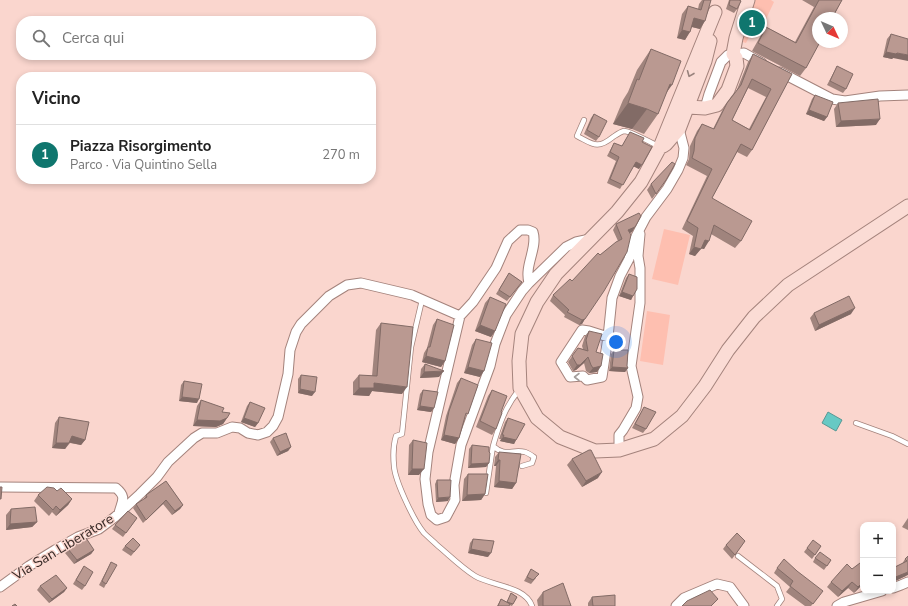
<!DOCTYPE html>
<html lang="it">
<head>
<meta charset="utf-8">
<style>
	:root { --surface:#fff; --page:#f6f6f6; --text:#222; --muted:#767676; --line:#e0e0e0; --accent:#0f766e }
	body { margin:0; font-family:"Nunito Sans",sans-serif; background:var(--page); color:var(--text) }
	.controls { position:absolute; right:12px; bottom:12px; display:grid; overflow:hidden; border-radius:8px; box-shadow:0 2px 6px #0003 }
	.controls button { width:36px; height:36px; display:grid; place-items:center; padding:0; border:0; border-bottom:1px solid var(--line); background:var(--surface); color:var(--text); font:20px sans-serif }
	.compass { position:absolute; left:812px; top:12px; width:36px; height:36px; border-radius:50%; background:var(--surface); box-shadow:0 2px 6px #0003; rotate:134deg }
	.you { position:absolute; left:616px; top:342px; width:14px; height:14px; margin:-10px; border:3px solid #fff; border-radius:50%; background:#1a73e8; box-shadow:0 0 0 6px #1a73e833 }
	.badge { display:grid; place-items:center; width:26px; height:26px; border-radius:50%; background:var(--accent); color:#fff; font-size:13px; font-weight:700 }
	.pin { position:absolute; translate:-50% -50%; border:2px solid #fff; box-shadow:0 1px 4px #0006 }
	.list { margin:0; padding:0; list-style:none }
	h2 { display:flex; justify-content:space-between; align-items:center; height:52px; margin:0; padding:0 16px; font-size:17px }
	h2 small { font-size:13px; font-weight:400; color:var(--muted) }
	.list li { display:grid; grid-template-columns:26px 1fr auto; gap:12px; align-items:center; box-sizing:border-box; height:60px; padding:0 16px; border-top:1px solid var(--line) }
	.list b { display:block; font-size:15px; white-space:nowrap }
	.list p { margin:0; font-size:13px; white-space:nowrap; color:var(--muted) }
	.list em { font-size:13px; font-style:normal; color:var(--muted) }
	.icon { flex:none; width:22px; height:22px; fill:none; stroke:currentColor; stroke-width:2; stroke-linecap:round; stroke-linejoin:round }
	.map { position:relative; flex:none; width:908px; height:606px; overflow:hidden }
	.search { position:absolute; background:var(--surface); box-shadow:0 2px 6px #0003; left:16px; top:16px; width:360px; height:44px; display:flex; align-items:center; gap:10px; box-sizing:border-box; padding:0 14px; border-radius:16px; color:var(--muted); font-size:15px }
	.panel { position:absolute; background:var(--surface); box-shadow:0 2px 6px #0003; left:16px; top:72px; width:360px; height:112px; border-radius:16px }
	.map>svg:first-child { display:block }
	.green { fill:#febfb0 }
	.water { fill:#67c9c4; stroke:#589894 }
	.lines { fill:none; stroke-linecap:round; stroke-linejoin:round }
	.service-casing { stroke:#a4837c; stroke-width:6 }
	.minor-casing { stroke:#a4837c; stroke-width:11 }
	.secondary-casing { stroke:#a4837c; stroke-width:15 }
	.service { stroke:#fff; stroke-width:4.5 }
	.minor { stroke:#fff; stroke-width:9 }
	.secondary { stroke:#fbdcd5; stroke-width:13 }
	.wall { fill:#a0847d; fill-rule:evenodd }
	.shaded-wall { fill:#826b66 }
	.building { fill:#ba9991; stroke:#826b66; fill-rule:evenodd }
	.oneway { stroke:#98827c }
	.oneway2 { stroke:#a49e9c }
	.labels { text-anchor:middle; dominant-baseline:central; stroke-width:3; stroke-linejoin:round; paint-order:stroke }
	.street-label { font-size:14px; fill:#342724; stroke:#fad6ce }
</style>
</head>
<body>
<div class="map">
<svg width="908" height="606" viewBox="0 0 908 606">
	<rect width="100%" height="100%" fill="#fad6ce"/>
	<path class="green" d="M746,0H771L774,2L761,30L754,27L746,43L739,41Z
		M664,229L690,235L678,285L652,279Z
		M647,311L670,315L663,365L640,361Z"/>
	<path class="water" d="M828,412L842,420L836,431L822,423Z"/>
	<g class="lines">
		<defs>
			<path id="service" d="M584,120L577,136C593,144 597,150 613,137C616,135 620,132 624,131C630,131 652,143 658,146
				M422,300L411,347L402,434L396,436C393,446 393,456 394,466C395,481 414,521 424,533C428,537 433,541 437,545C449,555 462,568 475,576C492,586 525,586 532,606
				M519,390C505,407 499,425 493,446C505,457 512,449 525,452C528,453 531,455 534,457L532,463L522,466
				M856,423L892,436L908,444
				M486,493L493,446
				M738,556L777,586L782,599L777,606"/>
			<path id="minor" d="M780,72L832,99L845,101L880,96L908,95
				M705,108L709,94L721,62L728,55L744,53L762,63
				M460,316L428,452L425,479L428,504L431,515L437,520L446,517L455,500L454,485L461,445L490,366L495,344L506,315L522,291L529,283
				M608,337L589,331L582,330L561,362L570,377L583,376L587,380L602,377L608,337L612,298L620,276L629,259L634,240L646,217L667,189L678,170L683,158L684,148L679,129
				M619,450V435L623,430L636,408L638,397L631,366L640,303V268L638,256L640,234
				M0,487L116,488C127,497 122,501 119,513
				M0,587L29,566L55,550L78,537L99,529L115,517L140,494L157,477L168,462L194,438L202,433H217L232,427L240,428L248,433L258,435L267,432L273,426L278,417L288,374L290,350L296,332L301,324L329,296L347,285L361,283L412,295L460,316L473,302L496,268L508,241L520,230H528L533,232C538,248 524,265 529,283L566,247L576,242L590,239
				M893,588L901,585L908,582
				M676,606L684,598L717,584L730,587L744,606
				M837,606L844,602L882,591"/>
			<path id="secondary" d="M715,12L660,147L641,182L617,212L556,274L537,302L522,334L519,361L520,388L537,418L560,437L595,451L619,450L654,439L682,416L705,386L728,350L754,317L788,285L908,206
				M688,107L705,108L717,105L728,90L737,66L736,58L733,54L736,38L748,0
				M663,146L666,144L679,129L705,61L710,41"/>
		</defs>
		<use href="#service" class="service-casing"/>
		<use href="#minor" class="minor-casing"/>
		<use href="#secondary" class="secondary-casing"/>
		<use href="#service" class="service"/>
		<use href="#minor" class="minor"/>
		<use href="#secondary" class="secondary"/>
	</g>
	<path class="wall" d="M702,0H711L700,29L692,27L685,40L677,38L682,14L688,6L698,9L699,4Z
		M729,0H739L737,9L734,13L726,9Z
		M802,0H842L806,68L800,76L752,51L761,35L766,27L795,42L814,7Z
		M891,34L893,58L892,59L883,57L887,39Z
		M651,49L666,93L658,114L644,134L632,129L613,124L623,100L628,92L637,70Z
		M753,54L792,74L752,150L747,157L737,152L712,198L741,241L735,248L711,234L704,249L701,248L695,256L689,254L693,236L682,229L707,176L686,165L689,159L690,146L697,131L702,124L713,129L722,111L736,92L748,62ZM748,88L766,97L749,129L732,120Z
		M837,66L846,89L843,93L827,85L835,70Z
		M815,95L827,117L824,121L806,114L812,99Z
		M838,103L876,125L836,127L834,109Z
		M594,114L599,137L596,141L584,134L591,118Z
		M630,132L642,142L639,169L633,166L620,189L607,183L616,161L607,156L614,143L622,146Z
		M666,180L652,199L647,190L651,184Z
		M616,224L635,227L632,232L630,233L582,324L579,325L564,317L565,315L550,301L553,295L572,281L600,255L618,241L613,230Z
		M509,273L522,282L507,301L496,294Z
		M629,274L633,296L631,300L619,296L626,278Z
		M490,297L495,331L491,337L475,331L485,303Z
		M814,313L851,314L815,331L810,318Z
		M437,319L445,361L441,367L422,362L424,353L427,348L433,325Z
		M381,323L402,394L372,391L369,396L353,395V382L359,375L372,376L376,330Z
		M589,331L601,366L597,372L589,373L586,371L584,363L576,370L573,371L568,362L578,348L583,349L582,346L585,336Z
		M476,339L480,377L464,373L472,345Z
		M614,350L628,368L625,372L609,371L611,354Z
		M425,364L439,377L420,378L421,369Z
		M301,375L312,396L298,393V379Z
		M461,378L465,418L459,438L455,444L441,440L446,416L457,383Z
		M184,381L197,403L179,401L181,385Z
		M423,390L434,408L431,412L417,410L420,394Z
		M492,390L501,412L496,429L492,435L476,427L488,396Z
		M201,400L222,412L227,418L223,424L216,427L193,426L197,406Z
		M250,402L258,423L255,427L241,422L247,406Z
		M644,407L646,429L643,433L632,428Z
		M59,417L85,440L81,445L70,443L65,449L52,448L55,423Z
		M508,418L516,440L514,444L500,441L501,439H499L505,422Z
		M273,438L291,447L288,451L277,456L270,442Z
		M413,440L419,475H408L409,445Z
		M472,445L489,452V463L486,467L468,468L469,449Z
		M499,452L516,483L512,489L494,487L496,466H494L495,457Z
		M572,459L598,478L582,487L567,465Z
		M468,474L485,494L481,500L462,501L464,479Z
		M437,480L448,501L436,502L435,484Z
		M166,481L183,505L180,509L172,515L163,504L143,523L133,508L136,504L144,499L146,495Z
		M57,491L72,499L68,505L56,516L52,512L49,516L34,501L38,495Z
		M11,509L37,522L32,527L6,530V515Z
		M137,518L123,537L112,529L115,525Z
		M908,518V530L902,527Z
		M473,539L488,557L468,553L470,543Z
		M745,541L732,559L723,549L726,545Z
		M140,545L131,556L122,550L125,546Z
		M821,546L812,559L804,552L807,548Z
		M68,549L94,550L91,554L74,564L65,553Z
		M908,556L906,576L893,582V568L902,564L905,559Z
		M815,558L831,560L824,570L813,562Z
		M111,562L106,584L104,588L99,585Z
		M84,566L85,586L82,590L73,584Z
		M863,566V586L862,585L854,593L848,588L838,597L827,587L831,582L852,569Z
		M777,568L819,596L811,606H805L786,592L790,587L774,573Z
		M531,569L536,578L531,584L524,581Z
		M40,586L67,588L64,592L49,603L37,590Z
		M543,592L571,606H538L537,600Z
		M511,593L517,597L512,606L509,605V606H497L501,599L507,602Z
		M592,597L615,606H588V603Z"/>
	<path class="shaded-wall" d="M694,18L705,21L700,29L688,26Z
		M682,30L690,32L685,40L677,38Z
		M886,52L897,53L908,55V61L893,58L892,59L883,57Z
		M670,84L672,85L657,106Z
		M628,103L647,109L632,129L613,124Z
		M809,110L827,117L824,121L806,114Z
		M880,119L876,125L836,127L841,121Z
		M636,162L642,165L639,169L633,166Z
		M635,227L632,232L625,235L628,230Z
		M705,240L709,241L704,249L699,248Z
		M694,247L701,249L695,256L689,254Z
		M622,292L633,296L631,300L619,296Z
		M855,308L851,314L815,331L819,325Z
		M585,319L582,324L579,325L582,320Z
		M480,325L495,331L491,337L475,331Z
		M426,356L445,361L441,367L422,362Z
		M588,357L584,363L576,370L573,371L577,365Z
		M601,366L597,372L589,373L593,368Z
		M468,367L484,371L480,377L464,373Z
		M612,367L628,368L625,372L609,371Z
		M444,371L439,377L420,378L424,372Z
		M374,383L407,387L402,394L372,391L369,396L353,395L359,388Z
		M300,389L315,392L312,396L298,393Z
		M182,397L199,399L197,403L179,401Z
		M420,406L434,408L431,412L417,410Z
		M227,418L223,424L216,427L193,426L197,420Z
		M244,418L258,423L255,427L241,422Z
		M444,435L459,438L455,444L441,440Z
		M72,436L85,440L81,445L67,442Z
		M503,437L516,440L514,444L500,441Z
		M56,443H69L65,449L52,448Z
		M291,447L288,451L277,456L280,452Z
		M498,460H500L496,466H494Z
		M489,463L486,467L468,468L471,464Z
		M412,469H424L419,475H408Z
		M602,472L598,478L582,487L586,481Z
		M499,481L516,483L512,489L494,487Z
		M485,494L481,500L462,501L467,495Z
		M450,497L448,501L436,502L438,498Z
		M72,499L68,505L56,516L60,510Z
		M166,500L163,504L143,523Z
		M183,505L180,509L172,515L175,511Z
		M37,522L32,527L6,530L10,524Z
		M471,549L491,553L488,557L468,553Z
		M94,550L91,554L74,564L77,560Z
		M908,572V575L893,582V578Z
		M852,582L848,588L838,597L842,591Z
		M863,582L862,585L854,593L858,587Z
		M67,588L64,592L49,603L52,599Z"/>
	<path class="building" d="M704,0H711L705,21L694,18L690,32L682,30L688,6L701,10Z
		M730,0H739L741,1L737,9L729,5Z
		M819,0H842L832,18H818V42H820L806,68L758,43L766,27L796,43Z
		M891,34L908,39V55L897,53L896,54L886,52Z
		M651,49L681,61L672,85L670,84L658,114L647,109L628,103L637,79L639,80Z
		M753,54L792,74L752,150L741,144L712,198L752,221L741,241L714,225L709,241L705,240L701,249L694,247L698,228L687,221L712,169L692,158L694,151L695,138L702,124L714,129L727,103L741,85ZM752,79L771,89L750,130L732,120Z
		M837,66L853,74L846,89L830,81Z
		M815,95L833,102L827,117L809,110Z
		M878,99L880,119L841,121L838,103Z
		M594,114L607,121L599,137L587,130Z
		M630,132L644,138L642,142L652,147L642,165L636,162L623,185L610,179L619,157L610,152L614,143L622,146Z
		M672,162L675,164L666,180L656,194L651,184Z
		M639,213L641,216L635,227L628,230L631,235L627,252L604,291L585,319L582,320L567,312L569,310L553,295L570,279L572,281L598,253L600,255L616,242L622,239L616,224Z
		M509,273L522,282L510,297L499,290Z
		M629,274L637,277V289L633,296L622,292Z
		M849,296L855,308L819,325L814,313Z
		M490,297L506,304L495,331L480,325Z
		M437,319L454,325L445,361L426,356L428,347H430Z
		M381,323L413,327L407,387L374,383V388H359V375L377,376Z
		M589,331L602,334L596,352L603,354L601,366L593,368L591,365L588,357L580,365H577L572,356L578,348L588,351L586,340Z
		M476,339L492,343L484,371L468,367Z
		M614,350H628L627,366L628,368L612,367Z
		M425,364L444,371L424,372Z
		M301,375L317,377L315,392L300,389Z
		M461,378L478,385L468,414L466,413L459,438L444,435L449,411Z
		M184,381L202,384L199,399L182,397Z
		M423,390L438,392L434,408L420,406Z
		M492,390L507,396L501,412L502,413L496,429L480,421Z
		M201,400L224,408L222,412L230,413L227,418L220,421L197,420Z
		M250,402L265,408L258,423L244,418Z
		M644,407L656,412L646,429L635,424Z
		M59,417L89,422L85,440L72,436L69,443H56Z
		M508,418L525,424L516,440L503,437L504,435H502Z
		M286,433L291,447L280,452L273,438Z
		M413,440L427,443L424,469H412Z
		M472,445L489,447V452L490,453L489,463L471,464Z
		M589,450H591L602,472L586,481L572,459Z
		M499,452L521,454L516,483L499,481L500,460H498Z
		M468,474H488L485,494L467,495Z
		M437,480H451L450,497L438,498Z
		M166,481L183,505L175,511L166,500L146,520L136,504L147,497L146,495Z
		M0,487H2L1,499H0Z
		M47,487L54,488L57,491L61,488L72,499L60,510L56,506L53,510L38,495Z
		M35,507L37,522L10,524L11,509Z
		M128,511L137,518L126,533L115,525Z
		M737,533L745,541L735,555L726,545Z
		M86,538L94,550L77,560L68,549Z
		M133,538L140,545L134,552L125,546Z
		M473,539L494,541L491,553L471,549Z
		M813,540L821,546L815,555L807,548Z
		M820,552L831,560L827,566L815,558Z
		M908,556V572L893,578V568L907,561L905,559Z
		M784,559L797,571L823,591L813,604L790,586L793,581L777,568Z
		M111,562L117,565L106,584L102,581Z
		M860,563L863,566V582L858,587L852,582L842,591L831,582L847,564L852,569Z
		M84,566L93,572L85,586L76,580Z
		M531,569L539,574L533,580L527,577Z
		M56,575L67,588L52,599L40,586Z
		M563,583L571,606H543V592Z
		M710,590L718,599L711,606H682L687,601Z
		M511,593L517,597L513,604L507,602Z
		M615,595V606H593L592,597Z
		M501,599L510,604L509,606H498Z
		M15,604L17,606H12Z"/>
	<defs><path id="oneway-chevron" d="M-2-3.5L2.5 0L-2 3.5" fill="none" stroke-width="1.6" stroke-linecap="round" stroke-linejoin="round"/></defs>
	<use class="oneway" href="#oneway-chevron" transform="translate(690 74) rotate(112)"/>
	<use class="oneway2" href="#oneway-chevron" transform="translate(577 377) rotate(-180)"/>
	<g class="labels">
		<g class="street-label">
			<text transform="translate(63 547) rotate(-31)">Via San Liberatore</text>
		</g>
	</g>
</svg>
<div class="controls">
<button>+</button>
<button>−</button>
</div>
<svg class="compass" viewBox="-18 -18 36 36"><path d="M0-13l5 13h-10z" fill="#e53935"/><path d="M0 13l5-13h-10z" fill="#767676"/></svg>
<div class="you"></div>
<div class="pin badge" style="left:752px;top:23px">1</div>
<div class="search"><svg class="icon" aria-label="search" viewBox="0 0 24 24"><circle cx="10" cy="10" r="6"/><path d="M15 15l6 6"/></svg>Cerca qui</div>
<section class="panel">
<h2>Vicino<small></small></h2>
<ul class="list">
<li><span class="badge">1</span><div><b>Piazza Risorgimento</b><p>Parco · Via Quintino Sella</p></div><em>270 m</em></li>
</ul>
</section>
</div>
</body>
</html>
